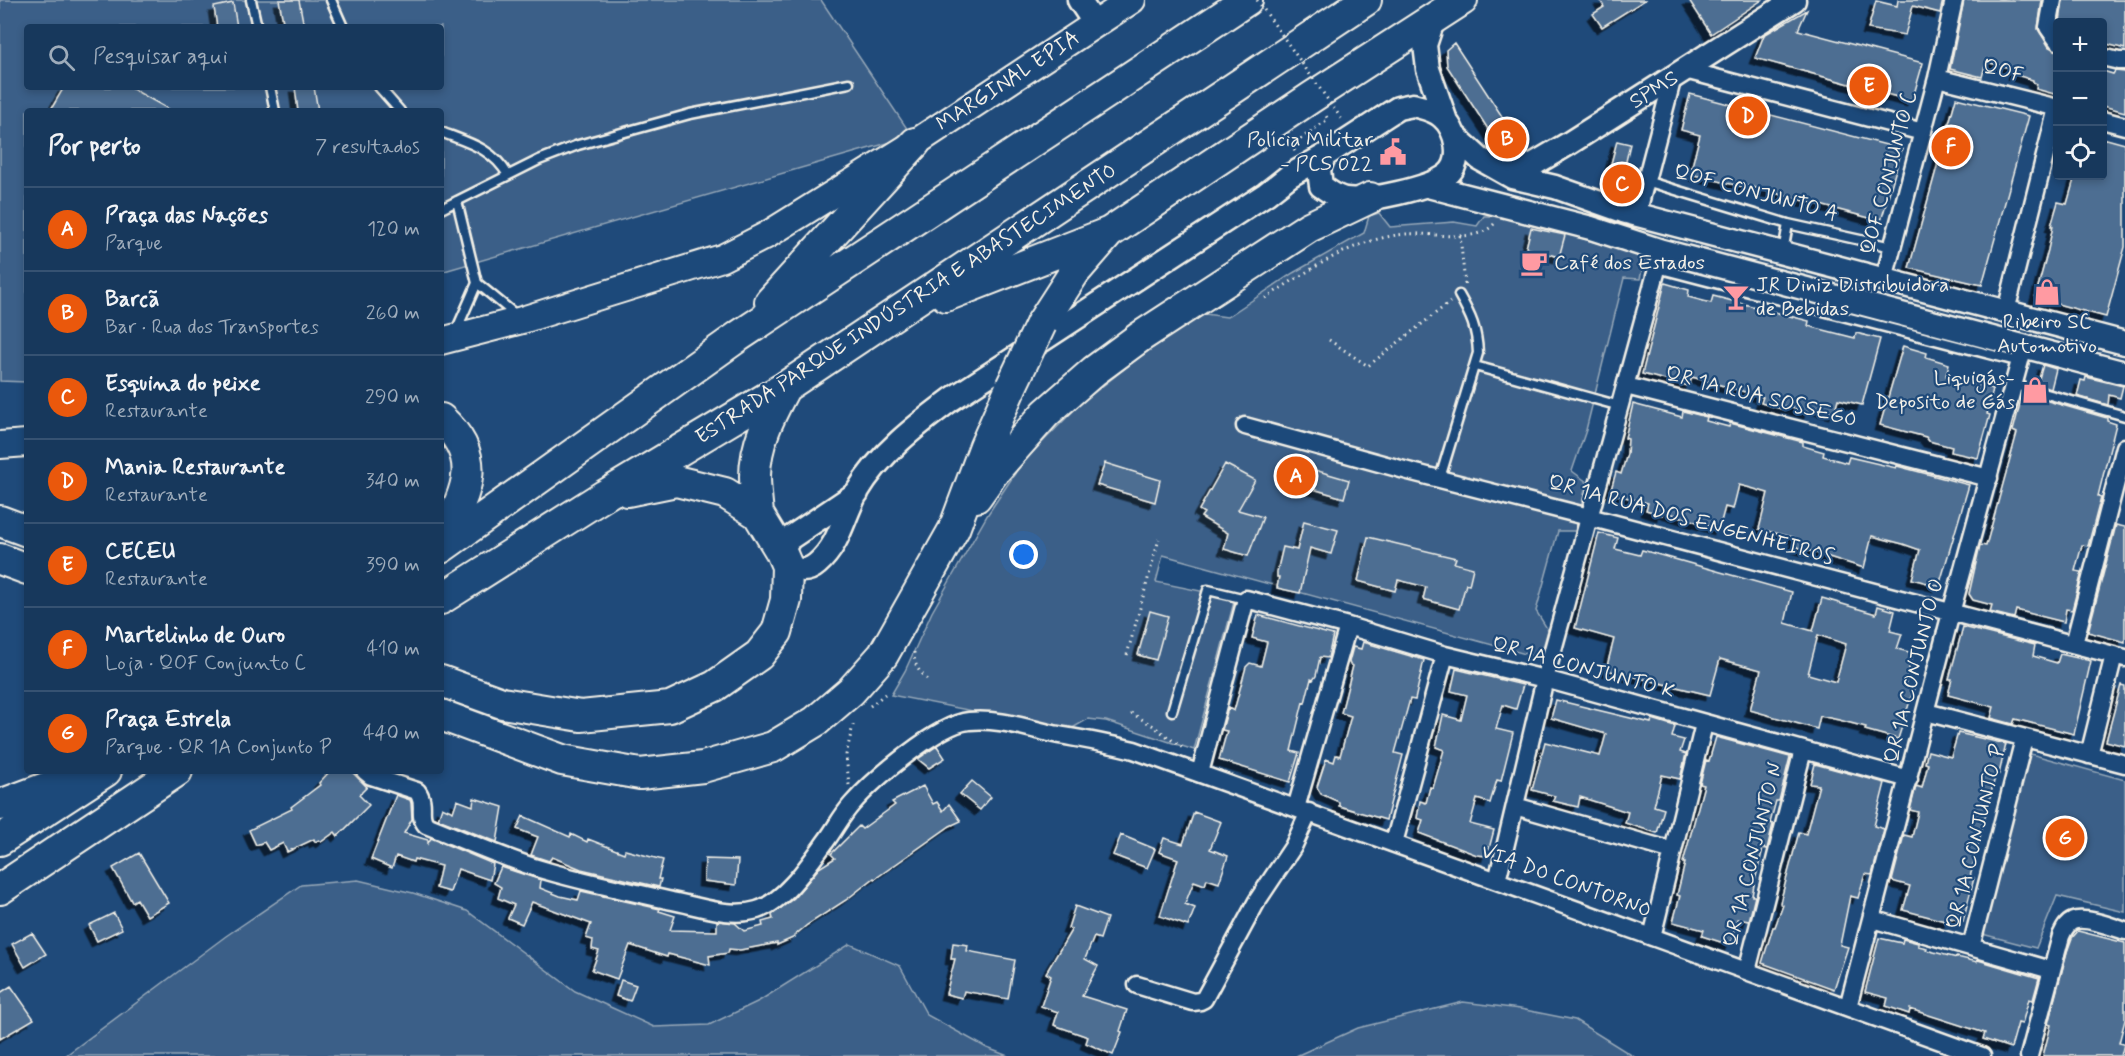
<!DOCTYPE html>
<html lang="pt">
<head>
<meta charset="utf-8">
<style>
	:root { --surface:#17385c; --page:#244365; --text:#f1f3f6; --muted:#9eacbb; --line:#365272; --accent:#ea580c }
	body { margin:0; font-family:Mynerve,sans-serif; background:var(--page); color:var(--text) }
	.controls { position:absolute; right:18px; top:18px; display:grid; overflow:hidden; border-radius:6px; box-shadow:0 3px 9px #0003 }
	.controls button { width:54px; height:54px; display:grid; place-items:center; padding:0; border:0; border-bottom:2px solid var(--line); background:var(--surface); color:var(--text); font:30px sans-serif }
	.you { position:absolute; left:1024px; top:555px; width:21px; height:21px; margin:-15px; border:4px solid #fff; border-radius:50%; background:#1a73e8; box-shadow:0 0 0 9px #1a73e833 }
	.badge { display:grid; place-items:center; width:39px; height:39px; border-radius:50%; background:var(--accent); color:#fff; font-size:20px; font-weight:700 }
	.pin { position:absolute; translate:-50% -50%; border:3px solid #fff; box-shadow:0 2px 6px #0006 }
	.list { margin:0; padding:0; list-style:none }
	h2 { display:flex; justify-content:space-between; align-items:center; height:78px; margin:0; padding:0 24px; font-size:26px }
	h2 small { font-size:20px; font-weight:400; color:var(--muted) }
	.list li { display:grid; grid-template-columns:39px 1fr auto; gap:18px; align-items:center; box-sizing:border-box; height:84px; padding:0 24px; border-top:2px solid var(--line) }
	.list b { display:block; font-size:22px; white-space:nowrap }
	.list p { margin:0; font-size:20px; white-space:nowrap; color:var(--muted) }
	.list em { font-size:20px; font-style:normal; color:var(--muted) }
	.icon { flex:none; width:33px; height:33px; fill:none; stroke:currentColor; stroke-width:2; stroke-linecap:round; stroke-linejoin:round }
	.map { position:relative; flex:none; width:2125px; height:1056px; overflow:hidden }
	.search { position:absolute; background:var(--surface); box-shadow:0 3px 9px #0003; left:24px; top:24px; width:420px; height:66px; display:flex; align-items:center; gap:15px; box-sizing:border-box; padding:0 21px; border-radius:6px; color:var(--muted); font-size:22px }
	.panel { position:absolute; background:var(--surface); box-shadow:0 3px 9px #0003; left:24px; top:108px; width:420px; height:666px; border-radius:6px }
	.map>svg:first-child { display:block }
	.green { fill:#3a5f88; stroke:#97a8b8; stroke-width:1.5; fill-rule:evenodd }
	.building { fill:#4d6e92; stroke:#f4f1e8; stroke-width:1.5; fill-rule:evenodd; filter:url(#shadow) }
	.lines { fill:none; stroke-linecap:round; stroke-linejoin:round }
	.lane-casing { stroke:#f4f1e8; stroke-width:13 }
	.street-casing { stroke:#f4f1e8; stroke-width:21 }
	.secondary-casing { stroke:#f4f1e8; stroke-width:27 }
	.primary-casing { stroke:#f4f1e8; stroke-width:30 }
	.highway-casing { stroke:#f4f1e8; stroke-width:34 }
	.path { stroke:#f4f1e8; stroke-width:3; stroke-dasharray:1.5 4.5; stroke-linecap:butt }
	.lane { stroke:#1f4a7a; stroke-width:8 }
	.street { stroke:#1f4a7a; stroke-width:16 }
	.secondary { stroke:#1f4a7a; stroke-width:22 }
	.primary { stroke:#1f4a7a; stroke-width:26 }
	.highway { stroke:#1f4a7a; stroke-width:30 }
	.highway-bridge-casing { stroke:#f4f1e8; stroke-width:34; stroke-linecap:butt }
	.path-bridge { stroke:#f4f1e8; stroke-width:3; stroke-dasharray:1.5 4.5; stroke-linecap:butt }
	.highway-bridge { stroke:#1f4a7a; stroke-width:30 }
	.labels { text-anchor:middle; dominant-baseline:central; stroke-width:4.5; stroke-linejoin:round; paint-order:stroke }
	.street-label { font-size:21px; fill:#f4f1e8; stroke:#1f4a7a }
	.poi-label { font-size:21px; fill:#f4f1e8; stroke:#1f4a7a; text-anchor:end }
</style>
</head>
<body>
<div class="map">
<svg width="2125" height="1056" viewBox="0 0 2125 1056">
	<defs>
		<filter id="shadow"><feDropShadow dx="-5.5" dy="5.5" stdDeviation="0" flood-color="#0009"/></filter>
	</defs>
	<rect width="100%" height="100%" fill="#1f4a7a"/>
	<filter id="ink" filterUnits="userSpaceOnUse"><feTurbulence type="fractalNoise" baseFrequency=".0167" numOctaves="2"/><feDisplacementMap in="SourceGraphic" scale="12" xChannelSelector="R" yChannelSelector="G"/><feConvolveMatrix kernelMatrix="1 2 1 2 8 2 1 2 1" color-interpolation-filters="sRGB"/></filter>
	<g filter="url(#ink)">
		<path class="green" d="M0,0H821L912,136L441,272V111H27V382L0,381ZM27,27H441V87H27Z
			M1379,213L1390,227L1454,222L1477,226L1484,216H1506L1645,257L1640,279L1624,278L1586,430L1572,471L1587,482L1575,531H1558L1536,611L1548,630L1540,658L1163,555L1156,582L1235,598L1194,750L1106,721L1088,719L1069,730L891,695L905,671L932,612L988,514L1022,463L1081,403L1137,359L1184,326L1205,314L1227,317L1293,273L1364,233L1369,216Z
			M2027,753L2125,780V912L2057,896L2036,948L1982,934Z
			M358,880L413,893L467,911L575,991L654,1027L709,1025L759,1001L850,944L900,966L927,1015L987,1048L1008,1056H65L226,936L301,885Z
			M1463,1002L1520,1009L1575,1020L1633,1056H1296L1358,1028Z"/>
		<path class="building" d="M279,0H299L304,27H284Z
			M1600,0H1645L1602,27L1593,14L1604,7Z
			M1689,0H1762L1711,34Z
			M1898,0H1943L1940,13L1913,6L1905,35L1868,29L1876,1L1897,6Z
			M1964,0H2042L2038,29L2049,47L2058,51V95L2036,89L2037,84L2033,82V80L2013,74L2014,69L1986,62L1982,77L1950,69Z
			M2063,0H2125V49L2103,43V22H2060Z
			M233,3L237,27H217L214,7Z
			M1807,10L1798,30L1923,63L1912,101L1755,58L1764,35Z
			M1454,43L1526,153L1518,158L1514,157L1499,146L1447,66L1446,50Z
			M2103,71L2113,74L2115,71L2125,72V112L2103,106Z
			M64,87H129L172,111H50Z
			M295,87H314L318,111H298Z
			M1690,94L1902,149L1881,221L1748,186L1747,188L1690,174L1700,135L1681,130Z
			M1956,98L2029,116L1982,285L1909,268Z
			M2103,138L2125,144V247L2106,317L2035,298L2048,250L2053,226H2051L2058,202L2067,204L2075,176H2103Z
			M1617,141L1630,144L1621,183L1607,179Z
			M1531,228L1565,235L1559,257L1526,248Z
			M1665,283L1689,290L1688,297L1711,303L1713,296L1809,321L1808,326L1855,338L1856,333L1880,339L1862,405L1838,399L1834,413L1811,407L1809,413L1785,406V410L1761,403L1763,397L1692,377L1689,386L1642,374Z
			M1903,346L1927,353L1926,357L1949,364L1946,376L1993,389L1987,414L1990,415L1978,458L1951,452L1952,447L1929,441L1926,437L1880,425Z
			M2043,365L2056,369L2051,389L2037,385Z
			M2086,377L2123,386L2120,398L2109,395L2108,405L2077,396L2081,380L2085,381Z
			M2022,396L2034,399V397L2107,418V421L2116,424L2098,496L2101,497L2088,546L2082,545L2075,571L2082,572L2072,610L2066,609L2064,622L2016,610L2014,618L1990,612L1992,605L1973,600L1969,594L1980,545L1986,546L2017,433L2013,431Z
			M1633,404L1682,417L1683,411L1707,417L1706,421L1729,427L1730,423L1803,442V446L1824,452L1823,456L1847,463L1849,457L1896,468L1897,466L1969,485L1939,586L1912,579L1920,550L1903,544L1872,536L1864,568L1794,546L1796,538L1759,529L1768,493L1751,488L1739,485L1733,509L1725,507L1719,529L1663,511L1662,515L1646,510L1648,503L1610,493L1616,472L1621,474L1627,454L1628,439L1625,438Z
			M1105,463L1160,480L1155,502L1097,485Z
			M1225,464L1255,480L1238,510L1263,517L1248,556L1224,549L1228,533L1201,517L1204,513L1199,510Z
			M1301,466L1349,480L1344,498L1296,484Z
			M1304,521L1338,530L1331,554L1310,548L1300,593L1277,588L1279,577H1277V572L1283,547L1297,550Z
			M2116,525L2125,527V642L2088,632Z
			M1599,533L1618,538L1615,549L1640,555L1642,550L1792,592L1785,623L1813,631L1822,598L1876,614L1878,606L1895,611L1890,631L1902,634L1897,649L1913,653L1905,685L1914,688L1898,739L1865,730L1866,727L1839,720L1820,716L1817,729L1750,710L1761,670L1720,659L1710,695L1606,670L1614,639L1575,628ZM1818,635L1846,644L1836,682L1808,674Z
			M1368,537L1456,558L1454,563L1473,568L1469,585L1466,584L1459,609L1423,599L1426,587L1398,580L1395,591L1358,581Z
			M1150,611L1168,616L1156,660L1138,655Z
			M1258,615L1333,635L1328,658L1320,657L1316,676L1313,680L1311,679L1305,703L1303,702L1291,751L1299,753L1290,782L1219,760L1227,731L1222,730L1228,708L1234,711L1246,667L1250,663L1261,666L1267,642L1252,638Z
			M1963,627L2035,645L2033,656L2057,663L2060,654L2091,661L2074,734L2015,719L2013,724L1991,718L1994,707L1948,695L1952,679H1949Z
			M1363,642L1424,660L1415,700L1410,699L1395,753L1403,755L1386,820L1339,806V802L1321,794L1317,787L1326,759L1334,762L1336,755L1340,756L1351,716L1341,713L1353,666L1350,665L1349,662L1353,647L1361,649Z
			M1456,669L1523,685L1516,709L1503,705L1496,729L1513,733L1501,781L1497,780L1490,803L1477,799L1470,824L1494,830L1487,856L1477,855L1419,833L1423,820L1417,818L1420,801L1426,803L1430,787L1433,788L1444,750L1436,747L1443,715L1461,720L1467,695L1451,691Z
			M2121,685L2125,686V746L2106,741Z
			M1556,700L1651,723L1652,719L1675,726L1672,737L1684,740L1680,752L1686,754L1680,779L1662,775L1654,806L1664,809L1657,833L1625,823L1628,812L1580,797L1578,807L1553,801L1555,796L1532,790L1545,742L1600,756L1606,734L1551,718Z
			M1958,733L2006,744L1999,774L1996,773L1970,877L1974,878L1963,921L1950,918L1949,922L1903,910L1910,886L1892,881L1904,835L1912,837L1918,812L1910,810L1916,786L1922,788L1928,764L1925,763L1928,751L1951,757Z
			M1716,737L1790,757L1779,801H1776L1770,823L1773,824L1767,849L1763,848L1754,885L1752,896H1755L1749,921L1737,919L1730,945L1702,936L1704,930L1673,922L1680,896L1677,895L1685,863H1683L1704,785L1700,784L1706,760L1709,761Z
			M937,746L945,758L929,768L918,759Z
			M1815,764L1885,783L1874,826L1884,829L1872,875L1865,874L1858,898L1850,896L1840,945L1848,947L1834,989L1762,963L1773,927H1775L1783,905L1780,903L1799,832L1806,834L1819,785L1810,784Z
			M330,771H351L367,787L359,795L369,805L338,836L335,832L321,842L319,840L315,842L314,839L287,852L283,843L269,850L264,842L256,845L249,830L292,809L291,807L320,785L319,783Z
			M972,781L991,797L980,810L960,794Z
			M923,786L933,804L937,802L943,811L949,804L961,821L950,826L879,876L875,879L874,878L846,900L807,925L794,936L795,937L777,945V943L740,950L729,949L728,953L709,956L710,965L668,954L667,957L630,945L617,979L592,970L599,951L592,949L593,940L586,938L591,924L532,902L522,924L508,918L514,905L498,898L501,887L494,883L501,867L541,880L540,888L560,896L578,900L581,891L660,909L659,911L675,916L670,930L717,931V921L735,923L744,931L763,926L762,922L773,919L772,915L794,898L819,868L835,858L831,854L859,826L862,829L895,805L892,802Z
			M396,795L410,800L411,803L412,819L404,833L428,840V843L431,838L493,864L490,880L458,869L450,892L436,888L441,866L414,859L413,862L396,856L392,868L371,859Z
			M474,798L503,807L497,842L438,819L442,807L453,812L457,800L473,806Z
			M1194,812L1221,822L1210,849L1228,856L1219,883L1207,879L1205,885L1194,881L1185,904L1195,908L1188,926L1160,916L1178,859L1159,852L1164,838L1183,844Z
			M523,816L570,837L571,834L587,842L588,839L624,853L625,850L663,860L658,879H661L659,887L581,869L552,857L549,861L531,855L538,837L517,829Z
			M1121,835L1155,849L1147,868L1113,855Z
			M139,853L169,903L147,916L137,899L132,902L113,868Z
			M705,859L738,860L736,885L704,881Z
			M1075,906L1107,918L1100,939L1094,937L1085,959L1098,966L1082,996L1127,1010L1120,1031L1122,1032L1113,1055L1086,1043L1088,1037L1054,1025L1058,1012L1041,1006L1051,976L1046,973L1072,929L1068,928Z
			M114,913L122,929L97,941L89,925Z
			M2078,931L2125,943V1020L2119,1043L2124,1044L2121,1056H2043L2051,1025L2048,1024L2067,952L2072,938Z
			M32,933L46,954L25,967L12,944Z
			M1879,938L1902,943L1903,939L1918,943V946L1927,948L1926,950L1957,958V957L1977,962L1978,960L2039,978L2033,1000L2029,999L2022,1024L2018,1023L2011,1048L1983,1039L1985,1033L1910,1009L1909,1014L1886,1006L1888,998L1865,992Z
			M953,943L968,945L967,951L1015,960L1008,999L964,991L962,998L946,994L955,959H951Z
			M621,980L636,985L630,1001L616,996Z
			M11,986L34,1019L0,1039V993Z"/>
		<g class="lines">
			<defs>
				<path id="lane" d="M251,0L257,27
					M331,0L343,27
					M270,87L275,111
					M379,87L400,111
					M441,132C469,143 492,148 508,175
					M1646,181L1788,224L1892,247
					M441,209L539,160L578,145L690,114L849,83
					M1783,252L1788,224
					M1657,268L2020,362
					M477,283L517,316
					M456,331L477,283L457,201
					M1475,366L1620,406
					M2015,385L2125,416
					M1440,478L1478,353C1477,329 1471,316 1459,295
					M1172,711L1208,590L1246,599"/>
				<path id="street" d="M2053,0L2048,27L2058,41
					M2102,57L2119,61H2125
					M1685,70L1923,132
					M1937,78L2058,108
					M2102,120L2125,126
					M1637,215L1673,77
					M1884,279L1937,78L1954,0
					M2006,311L2057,108
					M1626,386L1989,478
					M1245,426L1408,471L1589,517L2125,658
					M2074,644L2125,447
					M1926,712L2125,764
					M2089,755L2114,655
					M365,771L371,776L417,791C427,804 417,815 426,825C464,840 501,857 540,869C583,882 628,891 672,901C699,906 730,918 757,910C784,902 810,863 826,841C835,829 842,815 852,804C873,780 938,724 969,721C998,718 1026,728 1054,734C1081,739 1107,743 1134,750L1982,1056
					M1200,773L1246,599L1348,626L1445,655L1545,679L1909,779
					M1515,806L1673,851
					M1296,808L1348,626
					M1394,843L1445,655
					M1497,881L1545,679L1662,251
					M1872,919L2051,970
					M1652,937L1704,724
					M1971,947L2024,739
					M1747,971L1803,750
					M1137,985L1193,1002L1200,1001L1204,999L1257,901L1293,847L1309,812
					M1848,1007L1951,613L2024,346
					M2029,1056L2061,936C2064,930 2066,924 2073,921C2084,916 2113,927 2125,931"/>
				<path id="secondary" d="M1079,0L1095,24
					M1434,18L1425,45L1428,69L1445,118
					M1413,105C1423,108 1434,109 1442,117C1457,129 1464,162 1447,175C1430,188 1367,202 1345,199C1335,197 1329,191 1321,186L1319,170L1324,156L1387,115L1398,108Z
					M1454,135L1480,159L1512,177L1555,187L1623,211L2125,343
					M1512,177L1568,144L1794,0
					M1428,186L1591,228L1662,251L2125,373
					M781,552L790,538L857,493
					M787,566C798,570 807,573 817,564C840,544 843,517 857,492C879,454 917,425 952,399L1266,194L1289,176L1324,156"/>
				<path id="primary" d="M441,341L522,320L722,258L767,235L915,143L1132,0
					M0,445L27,443"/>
				<path id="highway" d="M946,296L1110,232L1312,97L1462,0
					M770,302L915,143
					M1041,324L1074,273L1107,235
					M441,419C487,461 464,495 441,541
					M976,497L993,473L1046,413L1094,371L1140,337L1309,227L1370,198
					M758,514C757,502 755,489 755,476C755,444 770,415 785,387
					M0,521L27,531
					M441,548L739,336L1247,0
					M0,559L27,569
					M441,599L605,495L785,387L1366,0
					M441,681L502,703L581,716L670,707L715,686L759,655L777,632L786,600L787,566L781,552L758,514L725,493L676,481L627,491
					M441,715L562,760L640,774L703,767L773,747L816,721L851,691L883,655L954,529L985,446L1011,387
					M0,805L75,777
					M0,840L106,771
					M0,889L177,771"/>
			</defs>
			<use href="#lane" class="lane-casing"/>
			<use href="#street" class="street-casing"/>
			<use href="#secondary" class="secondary-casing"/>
			<use href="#primary" class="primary-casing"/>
			<use href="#highway" class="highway-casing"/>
			<path class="path" d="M1295,151L1291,146L1328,119L1326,116
				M1460,235L1465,284
				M1265,298C1309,271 1353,238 1407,234C1434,232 1476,245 1495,223
				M1329,340L1368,366L1450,302
				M914,652C914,664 918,671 927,679
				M1127,655L1159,539
				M870,706L885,694
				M1131,713L1152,725L1184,749
				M849,785L846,755L854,721"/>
			<use href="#lane" class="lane"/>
			<use href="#street" class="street"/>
			<use href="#secondary" class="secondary"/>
			<use href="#primary" class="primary"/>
			<use href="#highway" class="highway"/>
			<defs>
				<path id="highway-bridge" d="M1011,387L1041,324"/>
			</defs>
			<use href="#highway-bridge" class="highway-bridge-casing"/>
			<path class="path-bridge" d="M1257,0L1343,121"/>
			<use href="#highway-bridge" class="highway-bridge"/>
		</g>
	</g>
	<defs>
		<symbol id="civic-bare" viewBox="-9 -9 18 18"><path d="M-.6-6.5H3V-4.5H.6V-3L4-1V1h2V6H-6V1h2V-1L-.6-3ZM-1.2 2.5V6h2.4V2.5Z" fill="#ff9aa2" stroke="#1f4a7a" stroke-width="2.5" paint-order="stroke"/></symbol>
		<symbol id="cafe-bare" viewBox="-9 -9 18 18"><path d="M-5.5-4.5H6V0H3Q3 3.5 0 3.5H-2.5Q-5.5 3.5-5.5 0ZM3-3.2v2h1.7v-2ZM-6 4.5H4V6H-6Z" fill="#ff9aa2" stroke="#1f4a7a" stroke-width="2.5" paint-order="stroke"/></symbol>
		<symbol id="shop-bare" viewBox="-9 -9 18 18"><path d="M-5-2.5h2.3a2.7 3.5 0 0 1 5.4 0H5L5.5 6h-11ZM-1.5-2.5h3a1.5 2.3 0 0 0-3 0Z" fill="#ff9aa2" stroke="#1f4a7a" stroke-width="2.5" paint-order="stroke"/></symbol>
		<symbol id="bar-bare" viewBox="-9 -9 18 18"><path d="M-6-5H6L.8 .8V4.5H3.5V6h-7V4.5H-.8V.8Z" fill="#ff9aa2" stroke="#1f4a7a" stroke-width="2.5" paint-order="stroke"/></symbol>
	</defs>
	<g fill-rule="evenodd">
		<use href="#civic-bare" x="1374" y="133" width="38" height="38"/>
		<use href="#cafe-bare" x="1515" y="244" width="38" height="38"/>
		<use href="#shop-bare" x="2028" y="273" width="38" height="38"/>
		<use href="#bar-bare" x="1717" y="278" width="38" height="38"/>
		<use href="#shop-bare" x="2016" y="371" width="38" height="38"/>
	</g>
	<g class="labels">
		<g class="street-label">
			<text transform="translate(2003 71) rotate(14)">QOF</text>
			<text transform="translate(1008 81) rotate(-33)">MARGINAL EPIA</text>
			<text transform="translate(1654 90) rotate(-32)">SPMS</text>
			<text transform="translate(1889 173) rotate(-75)">QOF CONJUNTO C</text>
			<text transform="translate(1756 193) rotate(15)">QOF CONJUNTO A</text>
			<text transform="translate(906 304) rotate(-33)">ESTRADA PARQUE INDÚSTRIA E ABASTECIMENTO</text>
			<text transform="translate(1761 397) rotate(14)">QR 1A RUA SOSSEGO</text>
			<text transform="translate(1691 520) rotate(15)">QR 1A RUA DOS ENGENHEIROS</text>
			<text transform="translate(1583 668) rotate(15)">QR 1A CONJUNTO K</text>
			<text transform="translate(1914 671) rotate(-76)">QR 1A CONJUNTO O</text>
			<text transform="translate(1976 837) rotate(-76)">QR 1A CONJUNTO P</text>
			<text transform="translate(1753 855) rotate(-76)">QR 1A CONJUNTO N</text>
			<text transform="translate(1566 881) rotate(20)">VIA DO CONTORNO</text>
		</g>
		<g class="poi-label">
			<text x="1373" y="140">Polícia Militar<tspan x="1373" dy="24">- PCS 022</tspan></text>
			<text x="1554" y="263" text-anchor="start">Café dos Estados</text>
			<text x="1756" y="285" text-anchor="start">JR Diniz Distribuidora<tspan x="1756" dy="24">de Bebidas</tspan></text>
			<text x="2047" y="322" text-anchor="middle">Ribeiro SC<tspan x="2047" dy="24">Automotivo</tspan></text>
			<text x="2015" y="378">Liquigás-<tspan x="2015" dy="24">Deposito de Gás</tspan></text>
		</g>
	</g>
</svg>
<div class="controls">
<button>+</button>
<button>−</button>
<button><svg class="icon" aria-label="locate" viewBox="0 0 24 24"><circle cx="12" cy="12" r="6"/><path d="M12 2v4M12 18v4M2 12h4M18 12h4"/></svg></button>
</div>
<div class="you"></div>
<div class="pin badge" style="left:1296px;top:476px">A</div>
<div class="pin badge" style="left:1507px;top:139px">B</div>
<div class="pin badge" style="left:1622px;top:184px">C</div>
<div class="pin badge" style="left:1748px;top:116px">D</div>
<div class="pin badge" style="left:1869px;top:86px">E</div>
<div class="pin badge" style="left:1951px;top:147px">F</div>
<div class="pin badge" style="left:2065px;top:838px">G</div>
<div class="search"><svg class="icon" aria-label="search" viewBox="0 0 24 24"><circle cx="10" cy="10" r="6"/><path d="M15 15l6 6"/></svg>Pesquisar aqui</div>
<section class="panel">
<h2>Por perto<small>7 resultados</small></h2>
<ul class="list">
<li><span class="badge">A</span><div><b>Praça das Nações</b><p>Parque</p></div><em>120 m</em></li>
<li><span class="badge">B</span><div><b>Barcã</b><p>Bar · Rua dos Transportes</p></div><em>260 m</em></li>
<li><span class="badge">C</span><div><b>Esquina do peixe</b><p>Restaurante</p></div><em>290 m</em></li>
<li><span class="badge">D</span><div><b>Mania Restaurante</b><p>Restaurante</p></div><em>340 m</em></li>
<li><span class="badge">E</span><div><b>CECEU</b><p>Restaurante</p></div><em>390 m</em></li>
<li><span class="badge">F</span><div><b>Martelinho de Ouro</b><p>Loja · QOF Conjunto C</p></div><em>410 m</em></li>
<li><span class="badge">G</span><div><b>Praça Estrela</b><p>Parque · QR 1A Conjunto P</p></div><em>440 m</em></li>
</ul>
</section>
</div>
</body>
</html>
